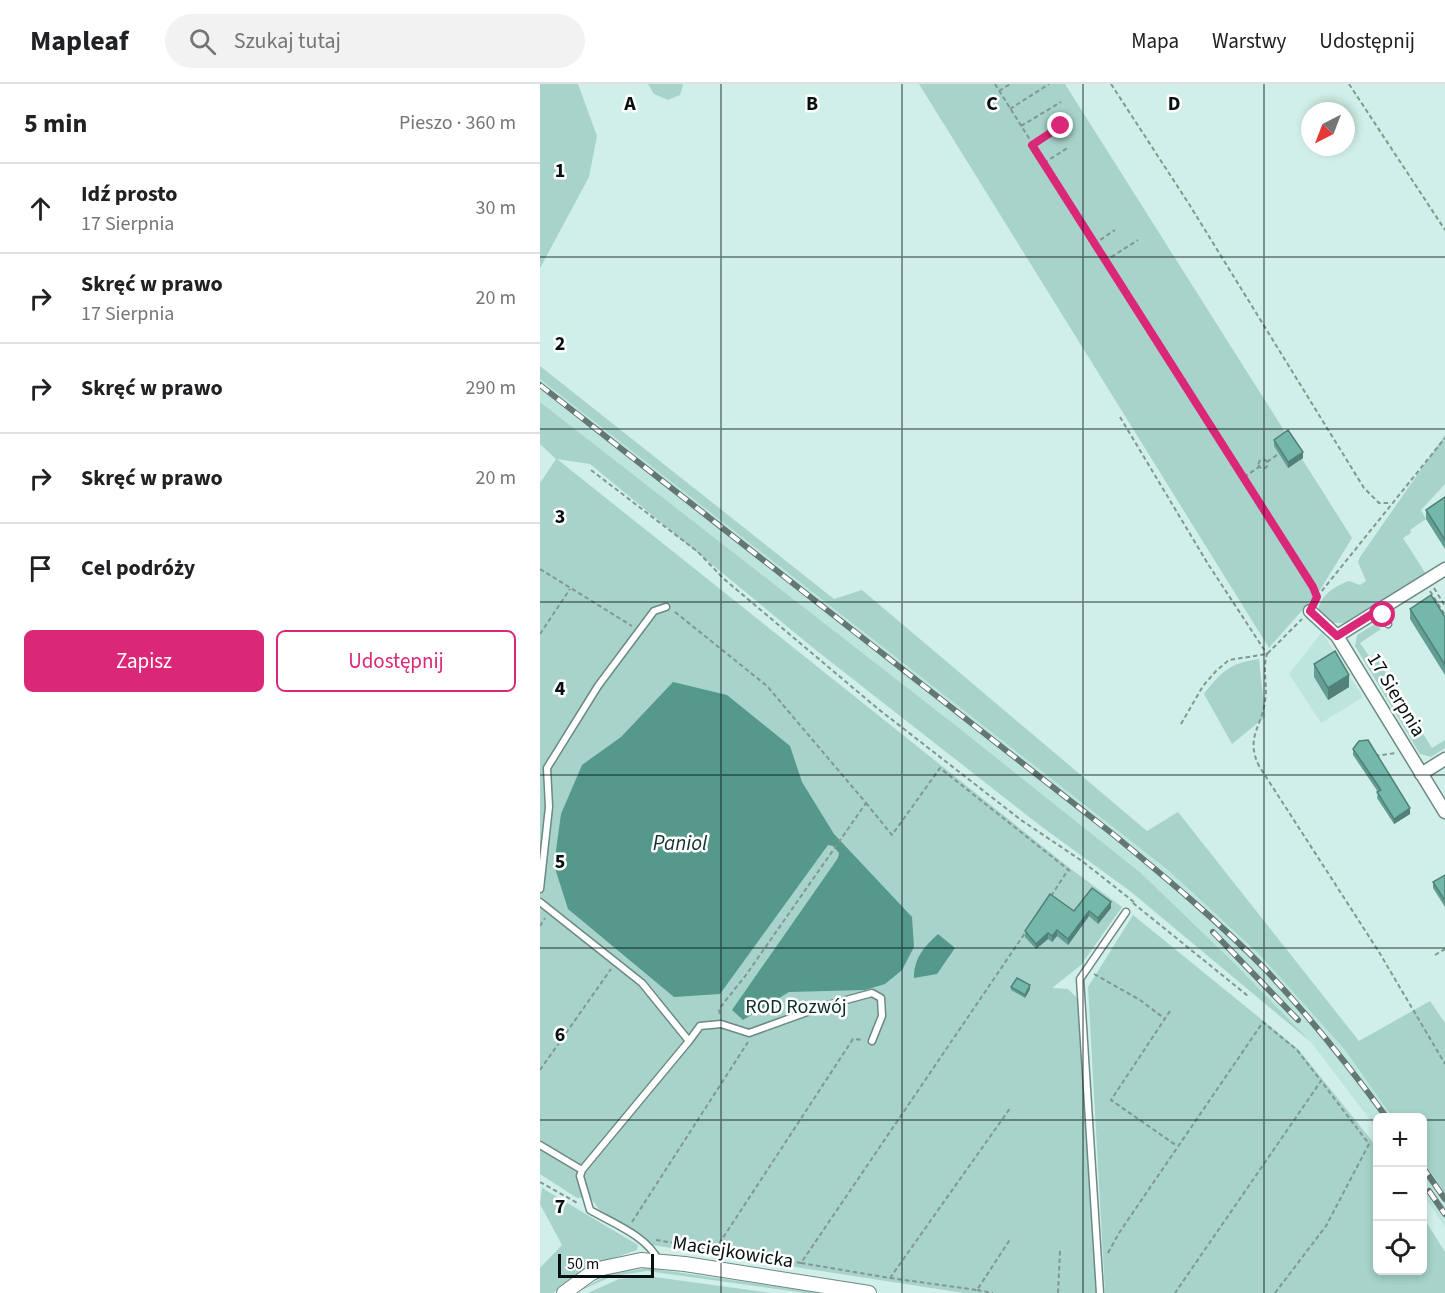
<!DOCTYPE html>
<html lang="pl">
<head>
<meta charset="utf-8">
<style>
	:root { --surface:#fff; --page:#f2f2f2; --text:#202124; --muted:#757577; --line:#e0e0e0; --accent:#db2777 }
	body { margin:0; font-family:"Source Sans 3",sans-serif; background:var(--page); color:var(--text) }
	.controls { position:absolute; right:18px; bottom:18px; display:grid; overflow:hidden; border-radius:9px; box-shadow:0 3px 9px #0003 }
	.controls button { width:54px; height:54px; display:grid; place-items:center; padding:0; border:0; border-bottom:2px solid var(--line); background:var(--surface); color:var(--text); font:30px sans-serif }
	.compass { position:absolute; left:761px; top:18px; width:54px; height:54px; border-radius:50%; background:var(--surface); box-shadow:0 3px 9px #0003; rotate:222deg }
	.scale { position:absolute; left:18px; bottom:15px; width:96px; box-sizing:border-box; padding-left:6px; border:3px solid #06110f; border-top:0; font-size:16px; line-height:21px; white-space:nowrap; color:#06110f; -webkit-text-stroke:4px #fff; paint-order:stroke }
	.stop { position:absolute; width:18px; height:18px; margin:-14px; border:4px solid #db2777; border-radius:50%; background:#fff }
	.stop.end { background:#db2777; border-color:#fff; box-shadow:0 2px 6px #0008 }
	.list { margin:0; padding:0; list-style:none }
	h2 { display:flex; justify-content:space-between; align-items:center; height:78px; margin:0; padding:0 24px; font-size:26px }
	h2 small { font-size:20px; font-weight:400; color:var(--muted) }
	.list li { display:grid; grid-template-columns:39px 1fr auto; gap:18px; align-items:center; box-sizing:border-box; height:90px; padding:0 24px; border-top:2px solid var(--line) }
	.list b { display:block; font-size:22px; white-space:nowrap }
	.list p { margin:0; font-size:20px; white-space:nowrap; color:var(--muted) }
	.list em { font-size:20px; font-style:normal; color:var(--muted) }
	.actions { display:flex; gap:12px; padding:18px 24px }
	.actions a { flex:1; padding:14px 0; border:2px solid var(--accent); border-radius:9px; text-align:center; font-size:21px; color:var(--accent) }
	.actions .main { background:var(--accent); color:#fff }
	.icon { flex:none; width:33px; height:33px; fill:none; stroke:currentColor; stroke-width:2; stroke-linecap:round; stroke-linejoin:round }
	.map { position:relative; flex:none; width:905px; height:1209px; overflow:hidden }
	header { display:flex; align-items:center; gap:36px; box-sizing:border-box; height:84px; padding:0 30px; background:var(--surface); border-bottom:2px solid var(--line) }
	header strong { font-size:28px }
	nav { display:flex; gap:33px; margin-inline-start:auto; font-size:21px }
	.search { width:420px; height:54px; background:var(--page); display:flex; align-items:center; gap:15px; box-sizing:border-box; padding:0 21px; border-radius:33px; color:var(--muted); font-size:22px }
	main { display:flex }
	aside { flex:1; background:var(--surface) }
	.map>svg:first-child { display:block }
	.built { fill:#bde5dd }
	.green { fill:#a7d3ca }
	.water { fill:#55988c }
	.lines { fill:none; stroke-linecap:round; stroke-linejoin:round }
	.service-casing { stroke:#6d8983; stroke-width:9 }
	.minor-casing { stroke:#6d8983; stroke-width:15 }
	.tertiary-casing { stroke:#6d8983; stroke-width:16 }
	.path { stroke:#809792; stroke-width:2; stroke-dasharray:4.5 3; stroke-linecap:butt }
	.service { stroke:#fff; stroke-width:6 }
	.minor { stroke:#fff; stroke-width:12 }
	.tertiary { stroke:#fff; stroke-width:14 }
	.rail-casing { stroke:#637773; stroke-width:6 }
	.rail { stroke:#fff; stroke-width:4; stroke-dasharray:11; stroke-linecap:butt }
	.wall { fill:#649e93 }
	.shaded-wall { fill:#518178 }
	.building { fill:#74b8ab; stroke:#518178; stroke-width:1.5 }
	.route { stroke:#db2777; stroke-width:8 }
	.grid { fill:none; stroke:#06110f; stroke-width:1.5; stroke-opacity:0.55 }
	.labels { text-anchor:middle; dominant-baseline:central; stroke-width:5; stroke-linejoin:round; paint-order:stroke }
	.street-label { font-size:20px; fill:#06110f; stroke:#fff }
	.park-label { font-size:20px; fill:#0e302a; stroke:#fff }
	.water-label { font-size:21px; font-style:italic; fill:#11332d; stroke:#fff }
	.grid-label { font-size:20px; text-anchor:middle; font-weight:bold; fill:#06110f; stroke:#fff; stroke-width:5; stroke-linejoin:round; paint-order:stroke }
</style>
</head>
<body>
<header>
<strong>Mapleaf</strong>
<div class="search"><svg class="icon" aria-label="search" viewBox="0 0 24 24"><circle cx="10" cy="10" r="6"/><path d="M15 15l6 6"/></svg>Szukaj tutaj</div>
<nav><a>Mapa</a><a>Warstwy</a><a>Udostępnij</a></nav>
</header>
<main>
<aside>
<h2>5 min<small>Pieszo · 360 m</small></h2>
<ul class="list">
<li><svg class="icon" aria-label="ahead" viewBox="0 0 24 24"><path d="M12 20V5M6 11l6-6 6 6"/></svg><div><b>Idź prosto</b><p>17 Sierpnia</p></div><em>30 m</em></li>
<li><svg class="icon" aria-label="right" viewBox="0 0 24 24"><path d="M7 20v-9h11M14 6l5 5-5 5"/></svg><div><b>Skręć w prawo</b><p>17 Sierpnia</p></div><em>20 m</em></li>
<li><svg class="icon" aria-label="right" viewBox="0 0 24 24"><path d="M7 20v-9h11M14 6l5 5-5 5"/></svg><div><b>Skręć w prawo</b></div><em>290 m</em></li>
<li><svg class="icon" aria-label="right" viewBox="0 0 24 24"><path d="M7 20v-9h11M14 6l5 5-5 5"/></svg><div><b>Skręć w prawo</b></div><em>20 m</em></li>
<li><svg class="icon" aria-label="arrive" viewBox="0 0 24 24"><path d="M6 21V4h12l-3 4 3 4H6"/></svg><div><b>Cel podróży</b></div></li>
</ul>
<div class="actions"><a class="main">Zapisz</a><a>Udostępnij</a></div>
</aside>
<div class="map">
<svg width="905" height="1209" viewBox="0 0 905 1209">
	<rect width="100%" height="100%" fill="#d0efe8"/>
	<path class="built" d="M0,295L628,786L720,871L805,966L852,1033L838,1034L837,1045L771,958L692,877L601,789L419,644L0,318Z
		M782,548L823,613L781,639L749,590Z
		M882,1077L905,1109V1143L883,1110Z"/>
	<path class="green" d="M0,0H38L57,52L49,93L0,184Z
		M108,0H142L143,1L140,11L128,16L114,10Z
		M379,0H525L812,454L780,506L729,564Z
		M0,282L294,515L322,506L607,747L638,728L819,957L890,917L905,939V1109L883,1077L882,1034L852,1033L805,966L720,871L628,786L0,295Z
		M0,318L419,644L601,789L692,877L771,958L590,807L502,743L277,567L50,380L17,375L531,785L582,823L541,881L512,904L528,905L538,915L556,1209H424L112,1161L63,1131L50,1113L37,1114L0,1090V399L16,375L0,360Z
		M905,351V400L881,426L886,435L870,446L871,449L863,454L886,490L804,539H790L779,529C776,514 796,501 809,497L820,501L826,497L818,478L820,473Z
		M835,540L841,545L820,559L829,572L837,575L892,664L905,656V664L891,673L880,670L815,562L817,551Z
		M719,575L725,633L692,660L664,610C682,587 690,579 719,575Z
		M593,831L758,965L837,1063L838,1186H882L883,1133L905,1168V1209H565L548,903Z
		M2,1104L98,1161L97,1166L45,1184L13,1209H0V1184L22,1161L0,1120Z
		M107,1184L283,1209H265L107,1187L73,1192L35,1209L69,1190Z
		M107,1192L231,1209H48L79,1195Z"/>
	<path class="water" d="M133,598L187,611L250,662L262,698L294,750L372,833L374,863L362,886L345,900L325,906L249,908L203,936L192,926L298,774L299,769L293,762L288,761L180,910L134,913L28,825L14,781L21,730L42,681L81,653Z
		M398,850L415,864L397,890L374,894C374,874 384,863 398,850Z"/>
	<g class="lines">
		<defs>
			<path id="service" d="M840,525L848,540
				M0,805L9,723L7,684L58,602L114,527L126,523
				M0,818L102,899L149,957L42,1086L40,1092L50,1126C72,1139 107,1152 118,1176
				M149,957L160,942L181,940L209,949L284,922L332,909L341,914L342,932L332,957
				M0,1061L42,1086
				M560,1209L540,895L586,828"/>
			<path id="minor" d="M770,527L797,552L905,728
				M797,552L905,485
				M881,690L905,675"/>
			<path id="tertiary" d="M24,1209L50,1190L63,1184L101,1176L145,1180L329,1209"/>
		</defs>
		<use href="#service" class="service-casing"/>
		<use href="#minor" class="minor-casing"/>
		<use href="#tertiary" class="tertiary-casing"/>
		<path class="path" d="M455,0L777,513
			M571,0L649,120L824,404L839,419H851
			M809,0L905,146
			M459,7L470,0
			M470,25L509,0
			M481,42L521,18
			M493,61L521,42
			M504,79L529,63
			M554,160L575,146
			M565,177L598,156
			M580,333L668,480L727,570C722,587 728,601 725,617C722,643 705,653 719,682L839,868L905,980
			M718.5 380a4.5 4.5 0 1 1 9 0a4.5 4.5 0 1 1-9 0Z
			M727,378L737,371
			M51,386L158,468L184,495L337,624L481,736L542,777L594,818
			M704,393L719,383
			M0,485L92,542
			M894,504L905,522
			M890,507L905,531
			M777,513L905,354
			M135,528L227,602L326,719L206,891L179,925L180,931
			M0,550L30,505
			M641,640L663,602L676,587L689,576L727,570L762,535
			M835,672L856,669
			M326,719L352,751L400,684L530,787
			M511,812L528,786
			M593,819L708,912
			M0,842L5,834
			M895,871L905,865
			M554,890L600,916L625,935
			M630,927L571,1016L637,1062
			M0,986L71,885
			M0,1098L39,1120
			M92,1138L208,958
			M116,1156L175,1166L313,955L322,956
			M175,1166L261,1179L485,849
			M568,1169L579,1149L723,938L757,966L781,997L635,1209
			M261,1179L350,1194L471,1023
			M350,1194L437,1206L471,1154
			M437,1206L453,1209
			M518,1209L520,1167
			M735,1209L786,1142L829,1060L781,997"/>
		<use href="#service" class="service"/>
		<use href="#minor" class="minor"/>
		<use href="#tertiary" class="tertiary"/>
		<defs>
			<path id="rail" d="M0,301L574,751C626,794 678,837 725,885C769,932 809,982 847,1034
				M673,848L758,936
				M882,1082L905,1115
				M889,1107L905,1130"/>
		</defs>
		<use href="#rail" class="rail-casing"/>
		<use href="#rail" class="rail"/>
	</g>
	<path class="wall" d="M734,356L763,374L748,384L734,362Z
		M905,413V465L886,435V426Z
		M870,525L905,533V591L870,535Z
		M774,580L809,603L788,616L774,593Z
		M813,665L870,730L854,740L837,714L838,708L813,671Z
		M905,791V823L893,804V798Z
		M571,824L558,840L549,832L528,861L517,852L512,858L508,855L496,865L485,853V847L534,827Z
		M471,903L490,905L485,914L471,906Z"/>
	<path class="shaded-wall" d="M763,368V374L748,384V378Z
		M809,591V603L788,616V604Z
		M870,724V730L854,740V735Z
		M571,818V824L558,840V834Z
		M549,827V832L528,861V855Z
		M517,846V852L512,858V852Z
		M508,849V855L496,865V860Z
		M490,901V905L485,914V911Z"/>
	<path class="building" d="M748,346L763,368L748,378L734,356Z
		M905,413V456L886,426Z
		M891,511L905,533V581L870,525Z
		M795,567L809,591L788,604L774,580Z
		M828,656L870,724L854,735L837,708L841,706L813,665L819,657Z
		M905,791V817L893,798Z
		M552,804L571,818L558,834L549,827L528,855L517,846L512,852L508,849L496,860L485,847L510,810L534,827Z
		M477,894L490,901L485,911L471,903Z"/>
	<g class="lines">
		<path class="route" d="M521,42L492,61L773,503L777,513L770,527L797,552L840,525L843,531"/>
	</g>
	<path class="grid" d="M181,0V1209M362,0V1209M543,0V1209M724,0V1209M0,173H905M0,345H905M0,518H905M0,691H905M0,864H905M0,1036H838M882,1036H905"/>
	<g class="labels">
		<g class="street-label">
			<text transform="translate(856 611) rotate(59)">17 Sierpnia</text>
			<text transform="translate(193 1168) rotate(9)">Maciejkowicka</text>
		</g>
		<g class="park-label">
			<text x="256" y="923">ROD Rozwój</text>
		</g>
		<g class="water-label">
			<text x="140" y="759">Paniol</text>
		</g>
	</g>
	<g class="grid-label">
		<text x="90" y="26">A</text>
		<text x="272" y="26">B</text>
		<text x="452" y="26">C</text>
		<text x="634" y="26">D</text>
		<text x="20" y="93">1</text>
		<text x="20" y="266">2</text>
		<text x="20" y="439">3</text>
		<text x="20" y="611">4</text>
		<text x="20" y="784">5</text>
		<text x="20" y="957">6</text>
		<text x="20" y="1129">7</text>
	</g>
</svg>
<div class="controls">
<button>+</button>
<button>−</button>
<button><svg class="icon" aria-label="locate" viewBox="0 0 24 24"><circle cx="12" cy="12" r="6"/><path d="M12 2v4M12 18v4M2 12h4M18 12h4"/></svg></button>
</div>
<svg class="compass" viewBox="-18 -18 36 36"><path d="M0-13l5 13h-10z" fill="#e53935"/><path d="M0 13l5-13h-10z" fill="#757577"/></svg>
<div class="scale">50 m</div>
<div class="stop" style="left:843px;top:531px"></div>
<div class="stop end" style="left:521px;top:42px"></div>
</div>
</main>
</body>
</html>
